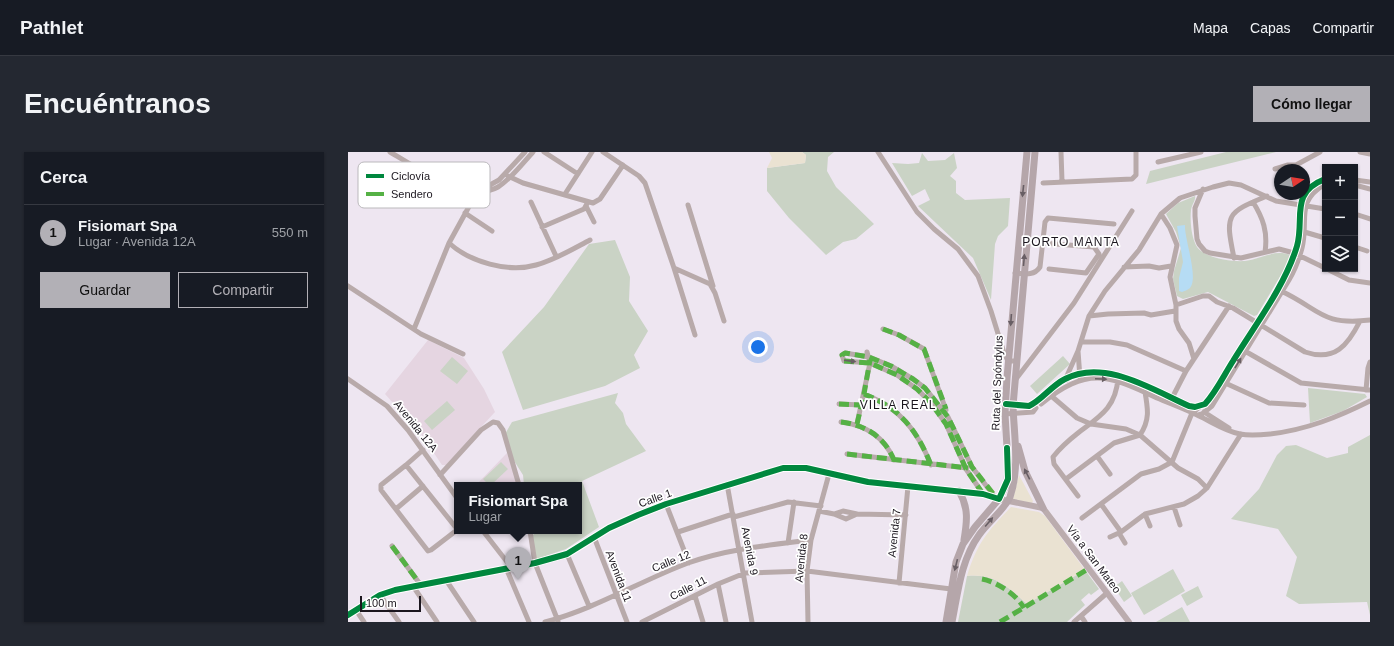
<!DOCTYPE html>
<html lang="es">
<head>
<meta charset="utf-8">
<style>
	:root { --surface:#171b24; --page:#242831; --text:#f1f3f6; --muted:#9ea1a6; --line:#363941; --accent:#b2b0b6 }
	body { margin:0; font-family:Arial,sans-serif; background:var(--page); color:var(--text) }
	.controls { position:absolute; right:12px; top:12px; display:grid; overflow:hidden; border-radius:0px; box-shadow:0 1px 3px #0004 }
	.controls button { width:36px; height:36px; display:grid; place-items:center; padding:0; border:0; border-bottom:1px solid var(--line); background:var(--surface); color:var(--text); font:20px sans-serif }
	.compass { position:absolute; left:926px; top:12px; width:36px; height:36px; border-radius:50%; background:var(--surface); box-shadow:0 1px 3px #0004; rotate:78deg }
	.scale { position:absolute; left:12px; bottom:10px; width:61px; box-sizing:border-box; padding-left:4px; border:2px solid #1b161e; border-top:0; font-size:11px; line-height:14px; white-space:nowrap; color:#1b161e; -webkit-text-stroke:3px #fff; paint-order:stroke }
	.you { position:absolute; left:410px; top:195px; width:14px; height:14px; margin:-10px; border:3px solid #fff; border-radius:50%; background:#1a73e8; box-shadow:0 0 0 6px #1a73e833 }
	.badge { display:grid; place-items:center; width:26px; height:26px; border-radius:50%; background:var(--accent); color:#111; font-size:13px; font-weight:700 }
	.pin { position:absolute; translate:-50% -33px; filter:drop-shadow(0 1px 2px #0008) }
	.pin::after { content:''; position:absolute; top:21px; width:14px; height:12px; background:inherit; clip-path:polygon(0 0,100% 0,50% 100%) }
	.popup { position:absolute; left:106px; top:330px; width:128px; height:52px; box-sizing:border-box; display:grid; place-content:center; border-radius:0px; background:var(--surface); filter:drop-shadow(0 1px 3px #0005); font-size:13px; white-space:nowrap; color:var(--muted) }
	.popup b { font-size:15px; color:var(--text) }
	.popup::after { content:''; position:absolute; left:50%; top:100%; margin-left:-8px; border:8px solid transparent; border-top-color:var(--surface) }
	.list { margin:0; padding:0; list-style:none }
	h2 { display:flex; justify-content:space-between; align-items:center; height:52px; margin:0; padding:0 16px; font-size:17px }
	h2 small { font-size:13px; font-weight:400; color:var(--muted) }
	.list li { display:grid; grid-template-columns:26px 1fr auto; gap:12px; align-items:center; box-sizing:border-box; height:56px; padding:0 16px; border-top:1px solid var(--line) }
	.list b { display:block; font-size:15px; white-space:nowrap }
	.list p { margin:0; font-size:13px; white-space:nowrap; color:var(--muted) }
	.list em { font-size:13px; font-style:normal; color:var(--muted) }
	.actions { display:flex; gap:8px; padding:12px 16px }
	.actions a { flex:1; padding:9px 0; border:1px solid var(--accent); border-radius:0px; text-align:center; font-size:14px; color:var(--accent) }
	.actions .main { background:var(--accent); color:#111 }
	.icon { flex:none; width:22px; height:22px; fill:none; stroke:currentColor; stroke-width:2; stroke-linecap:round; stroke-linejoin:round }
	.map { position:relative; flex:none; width:1022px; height:470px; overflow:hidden; border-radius:0px }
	header { display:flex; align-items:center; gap:24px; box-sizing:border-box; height:56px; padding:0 20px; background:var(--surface); border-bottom:1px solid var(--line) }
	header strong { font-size:19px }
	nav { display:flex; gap:22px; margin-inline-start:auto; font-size:14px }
	.intro { display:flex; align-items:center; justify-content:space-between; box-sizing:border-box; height:96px; padding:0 24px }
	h1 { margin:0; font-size:28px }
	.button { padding:10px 18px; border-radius:0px; background:var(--accent); color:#111; font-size:14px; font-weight:700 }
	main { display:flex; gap:24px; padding:0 24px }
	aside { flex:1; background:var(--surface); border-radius:0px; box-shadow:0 1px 3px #0004 }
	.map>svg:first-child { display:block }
	.education { fill:#e5d5e1 }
	.green { fill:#cad3c5 }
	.sand { fill:#eae2d2 }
	.water { fill:#b6dcf4 }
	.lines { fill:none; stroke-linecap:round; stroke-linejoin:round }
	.minor { stroke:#b8aaaa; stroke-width:5 }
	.major { stroke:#bbacae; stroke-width:6 }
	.highway { stroke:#b5a6aa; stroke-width:7 }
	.quiet { stroke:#55b145; stroke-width:5; stroke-dasharray:10 5; stroke-linecap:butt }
	.cycleway-casing { stroke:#fff; stroke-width:8 }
	.cycleway { stroke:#00873e; stroke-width:6 }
	.oneway { fill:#685e64 }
	.oneway2 { fill:#6a6064 }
	.labels { text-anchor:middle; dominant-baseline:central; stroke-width:3.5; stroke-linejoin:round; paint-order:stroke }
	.street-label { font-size:11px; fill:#1b161e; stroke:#fff }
	.neighbourhood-label { font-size:12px; letter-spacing:1px; fill:#1b161e; stroke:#fff }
	.key { fill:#fff; stroke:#bbb9bc; stroke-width:1 }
	.key-label { font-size:11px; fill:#1b161e }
</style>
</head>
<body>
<header>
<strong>Pathlet</strong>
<nav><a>Mapa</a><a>Capas</a><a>Compartir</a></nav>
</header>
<div class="intro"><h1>Encuéntranos</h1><a class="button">Cómo llegar</a></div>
<main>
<aside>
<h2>Cerca<small></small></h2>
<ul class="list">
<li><span class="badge">1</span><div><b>Fisiomart Spa</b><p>Lugar · Avenida 12A</p></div><em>550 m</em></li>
</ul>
<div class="actions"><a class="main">Guardar</a><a>Compartir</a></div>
</aside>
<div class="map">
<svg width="1022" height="470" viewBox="0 0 1022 470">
	<rect width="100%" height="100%" fill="#eee6f1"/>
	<path class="education" d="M80,188L116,206L136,237L147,260L98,313H94L73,282L37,242Z
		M159,301L170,333H128Z"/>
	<path class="green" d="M454,0H486L480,5L479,19L488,35L526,72L508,87L495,90L478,103L441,66L419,39V16L457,11L458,3Z
		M878,0H928L798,32L802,19Z
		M574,1L580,9L597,8L606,1L609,16L602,24L608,29V41L617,48L662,46L660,74L650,84L647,92L643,148L625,106L570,54L582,48L577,37L564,44L544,11L560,12L571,11Z
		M847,44C848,48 844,52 843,58C842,67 843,82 847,91C852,106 883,110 897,109C913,107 926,97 942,103L936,118L909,163L906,164L860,140L835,147L829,144L825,127L826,119L833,96L828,80L818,62L830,51Z
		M267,88L282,125L281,149L300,179L286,203L292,216L257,234L175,258L154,200L196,155L241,92Z
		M715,204L722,212L689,242L682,234Z
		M104,205L120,219L109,232L92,219Z
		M960,236L1017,242L1019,245L995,259L962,271Z
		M270,241L267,251L275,261L278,272L298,299L234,329L251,375L218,397L186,408L185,383L189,379H231V333H176L175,323L163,304L157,282L164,270Z
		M99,249L107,258L84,278L76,269Z
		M1022,283V463L1019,450L951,452L938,444L949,405L930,377L883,367L911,337L929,303L938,294L948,293L979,306L1000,301V295Z
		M153,310L160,317L143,333H141L135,327Z
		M825,417L837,439L796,463L783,441Z
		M737,418L751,437L743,443L741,441L733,448L737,453L719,470H610L619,424C646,421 660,435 679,452Z
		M774,429L784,444L776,450L766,435Z
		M850,434L855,445L839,454L833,443Z
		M834,455L842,470H808Z"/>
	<path class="sand" d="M421,0H454L458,3L457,11L419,16L424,6Z
		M671,323L685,349L684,351L665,347Z
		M663,355L691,360L697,364L737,418L679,452C660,435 646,421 619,424C629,391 640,379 663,355Z"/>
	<path class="water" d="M837,73C836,86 851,126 842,136C840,138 836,139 834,140L831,139V126L835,110L829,74Z"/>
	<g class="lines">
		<path class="minor" d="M42,0C68,15 120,52 150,35C163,27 174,12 185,0
			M177,0L151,28L129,40L101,91C122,110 160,121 188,113C207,108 225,97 242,88
			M196,0L230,22
			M255,0L291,24L297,31L326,116L362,132L367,141L376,169
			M530,0L569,60L586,77L610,97L630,124L643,159L656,201L660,209H668
			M713,0L714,29
			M1012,0L1022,2
			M810,10L853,0
			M927,17L940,13H948L972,0
			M160,24L175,31L245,51L252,47L275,13
			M956,27L963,36
			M1007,28L1022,30
			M695,31L784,27L788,23V0
			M1007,33L1022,37
			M855,37L847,56V64L849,87L851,92L857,99L862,101L893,106L931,97L946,101L977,116
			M217,42L244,0
			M183,50L208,104
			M905,50C915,66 920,80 917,100
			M340,53L365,134
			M238,54L246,70
			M117,61L144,79
			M813,62L822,76L829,93L822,125L828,153V169L831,177L841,191L846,207
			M1007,62L1022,67
			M194,75L236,57L240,50
			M953,79L977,86
			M695,91L746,95L751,102L738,121L701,117
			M1007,95L1019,99
			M886,106C877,62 878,61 919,44
			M776,115L801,114L811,116L823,114
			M326,116L347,183
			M979,117L1001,128L1022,131
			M667,121C677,122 686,124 692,115L697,70L700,66L766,72
			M0,134L73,182L115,202
			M933,139C972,157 973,174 1022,168
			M828,153L855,144H861L869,150L885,156L957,200C987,210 1000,193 1012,169
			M741,164L760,162L796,161L803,163L827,159
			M66,177L101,91
			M535,177L551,183L576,197L598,258
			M733,190H762L779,193L838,219
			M895,198L953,231L1022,238
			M730,199L741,164L757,139L791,98L813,62L832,46L865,35L881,31L893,33L928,49L977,57
			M0,227L39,254L60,278L109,346
			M668,227L726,151L784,59
			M719,228L718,226L730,199L732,226
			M875,230L921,251L956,253
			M1018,238L1020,216L1022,210
			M516,242C552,256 569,278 583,313
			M701,242L729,266L743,272L778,277L792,283L830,316L850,327L859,336
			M823,248L838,219L881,154
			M690,249C699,241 708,230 719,226C762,209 803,237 841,254L847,255L857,252C868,240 876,223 885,209C907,173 937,134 949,94C957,66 941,41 977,27
			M491,252L513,253
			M658,252L681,254L686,251
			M693,252C739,215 759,222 809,246C823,252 837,257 851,264C864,270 877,279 892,282C901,284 913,283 922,282C958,278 990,265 1022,249
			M856,260L881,276
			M657,262L685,260L688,256
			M850,263L854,262L864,254L941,128C947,118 951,107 954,96C961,68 947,50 977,32
			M493,270C517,273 536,284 546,308
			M509,272L522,211L519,200
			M499,302L619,316
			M749,304L762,322
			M58,313L75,298
			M92,323L133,278L145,270L150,271L155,278L171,333
			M718,327L766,291L792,283C802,268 800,257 797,240
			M379,332L404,470
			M635,342L618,317L598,272L583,251L569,237L549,223L522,211L496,209L494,203L497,201L521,205L543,214L565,227L577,236L600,265L624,315L646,344
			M730,344L706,312L705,305C712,296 721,288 730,281C751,265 768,256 770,226
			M318,352L341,411
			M753,352L773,380L797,362L836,352L850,344L859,336L893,282
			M826,355L832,373
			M48,357L75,334
			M471,359L486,362L498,367L509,362L558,363
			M486,362L495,359L509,362
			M797,362L802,374
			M386,365L440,350L473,354
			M734,366L793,322L811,317L824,310L844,261L853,254
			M109,377L58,313L33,333V338L80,399L83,398L109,378
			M135,379L163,415
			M182,379L187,411L210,469
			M330,380L385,362
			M771,381L777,391
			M246,385L279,470
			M762,385L773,380
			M440,391L446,350
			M44,394L72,432
			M219,402L241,454
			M158,416L181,470
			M98,428L126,470
			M551,431L560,334
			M370,432L378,470
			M65,434L89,470
			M32,443L51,470
			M347,444L355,470
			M8,458L16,470
			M0,463L32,443L47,438L187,411L219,402L261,376L290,363L318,352L435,316H458L520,330L635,342L651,347
			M733,464L737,470
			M197,470C247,457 292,429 340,411C379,397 422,393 463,388
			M294,470L370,432L397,421L459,419L603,437
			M460,470L459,419L463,388L481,322
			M726,470L759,441"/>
		<path class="major" d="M651,347L695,356L781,470"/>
		<path class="highway" d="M670,294L677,319L695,356
			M611,339C621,356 619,370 616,388
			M598,470L608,410L615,392L627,375L651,347L659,332L660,312L657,262L659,226L679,0
			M604,470C610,440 613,408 631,383C639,371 657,357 662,345C672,316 666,283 665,254L687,0"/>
		<path class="quiet" d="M535,177L551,183L576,197L598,257
			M516,242C552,256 569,278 583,313
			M491,252L513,253
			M493,270C517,273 536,284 546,308
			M509,272L516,242L522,208
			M499,302L620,316
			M635,342L618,317L598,272L583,251L569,237L549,223L522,211L496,209L494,203L497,201L521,205L543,214L565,227L577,236L600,265L624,315L647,344
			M44,394L72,432
			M634,427C649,430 668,442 676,456
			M652,470L740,417"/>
		<defs>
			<path id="cycleway" d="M658,252L681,254C694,248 703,234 717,227C756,206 805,238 841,254L847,255L857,252C868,240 876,223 885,209C907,173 937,134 949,94C957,66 941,41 977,27
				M0,463L32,443L47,438L187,411L219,402L261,376L290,363L318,352L435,316H458L520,330L635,342L651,347L660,327L659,296"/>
		</defs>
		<use href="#cycleway" class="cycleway-casing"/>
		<use href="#cycleway" class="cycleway"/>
	</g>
	<defs><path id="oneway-solid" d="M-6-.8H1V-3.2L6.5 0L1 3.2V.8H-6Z"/></defs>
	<g class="oneway">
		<use href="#oneway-solid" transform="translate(675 39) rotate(96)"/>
		<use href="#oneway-solid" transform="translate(676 108) rotate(-85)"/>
		<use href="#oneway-solid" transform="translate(663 168) rotate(94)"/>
		<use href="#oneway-solid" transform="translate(679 322) rotate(-117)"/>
		<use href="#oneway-solid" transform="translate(641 370) rotate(-50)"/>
		<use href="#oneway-solid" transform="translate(608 413) rotate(104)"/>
	</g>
	<g class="oneway2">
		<use href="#oneway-solid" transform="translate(502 209) rotate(7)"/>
		<use href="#oneway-solid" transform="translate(890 211) rotate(-59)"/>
		<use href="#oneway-solid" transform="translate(753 227) rotate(2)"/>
	</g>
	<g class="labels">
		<g class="street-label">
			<text transform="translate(649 231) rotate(-88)">Ruta del Spóndylus</text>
			<text transform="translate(68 274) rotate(51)">Avenida 12A</text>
			<text transform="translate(307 346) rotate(-20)">Calle 1</text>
			<text transform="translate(546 381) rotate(-84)">Avenida 7</text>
			<text transform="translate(402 399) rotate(79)">Avenida 9</text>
			<text transform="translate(453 406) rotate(-84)">Avenida 8</text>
			<text transform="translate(746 407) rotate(53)">Vía a San Mateo</text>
			<text transform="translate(323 409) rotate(-22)">Calle 12</text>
			<text transform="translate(271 424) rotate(69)">Avenida 11</text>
			<text transform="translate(340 436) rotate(-27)">Calle 11</text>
		</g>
		<g class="neighbourhood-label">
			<text x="723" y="90">PORTO MANTA</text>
			<text x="550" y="253">VILLA REAL</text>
		</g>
	</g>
	<rect x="10" y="10" width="132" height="46" rx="6" class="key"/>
	<rect x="18" y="22" width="18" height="4" fill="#00873e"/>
	<rect x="18" y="40" width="18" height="4" fill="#55b145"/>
	<g class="key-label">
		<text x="43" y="28">Ciclovía</text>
		<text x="43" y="46">Sendero</text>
	</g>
</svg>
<div class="controls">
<button>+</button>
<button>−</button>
<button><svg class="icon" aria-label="layers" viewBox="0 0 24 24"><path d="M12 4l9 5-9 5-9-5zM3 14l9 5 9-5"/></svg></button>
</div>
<svg class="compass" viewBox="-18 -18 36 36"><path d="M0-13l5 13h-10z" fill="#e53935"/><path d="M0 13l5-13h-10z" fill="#9ea1a6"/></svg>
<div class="scale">100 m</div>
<div class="you"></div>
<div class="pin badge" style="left:170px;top:428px">1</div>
<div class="popup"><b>Fisiomart Spa</b>Lugar</div>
</div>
</main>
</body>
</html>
